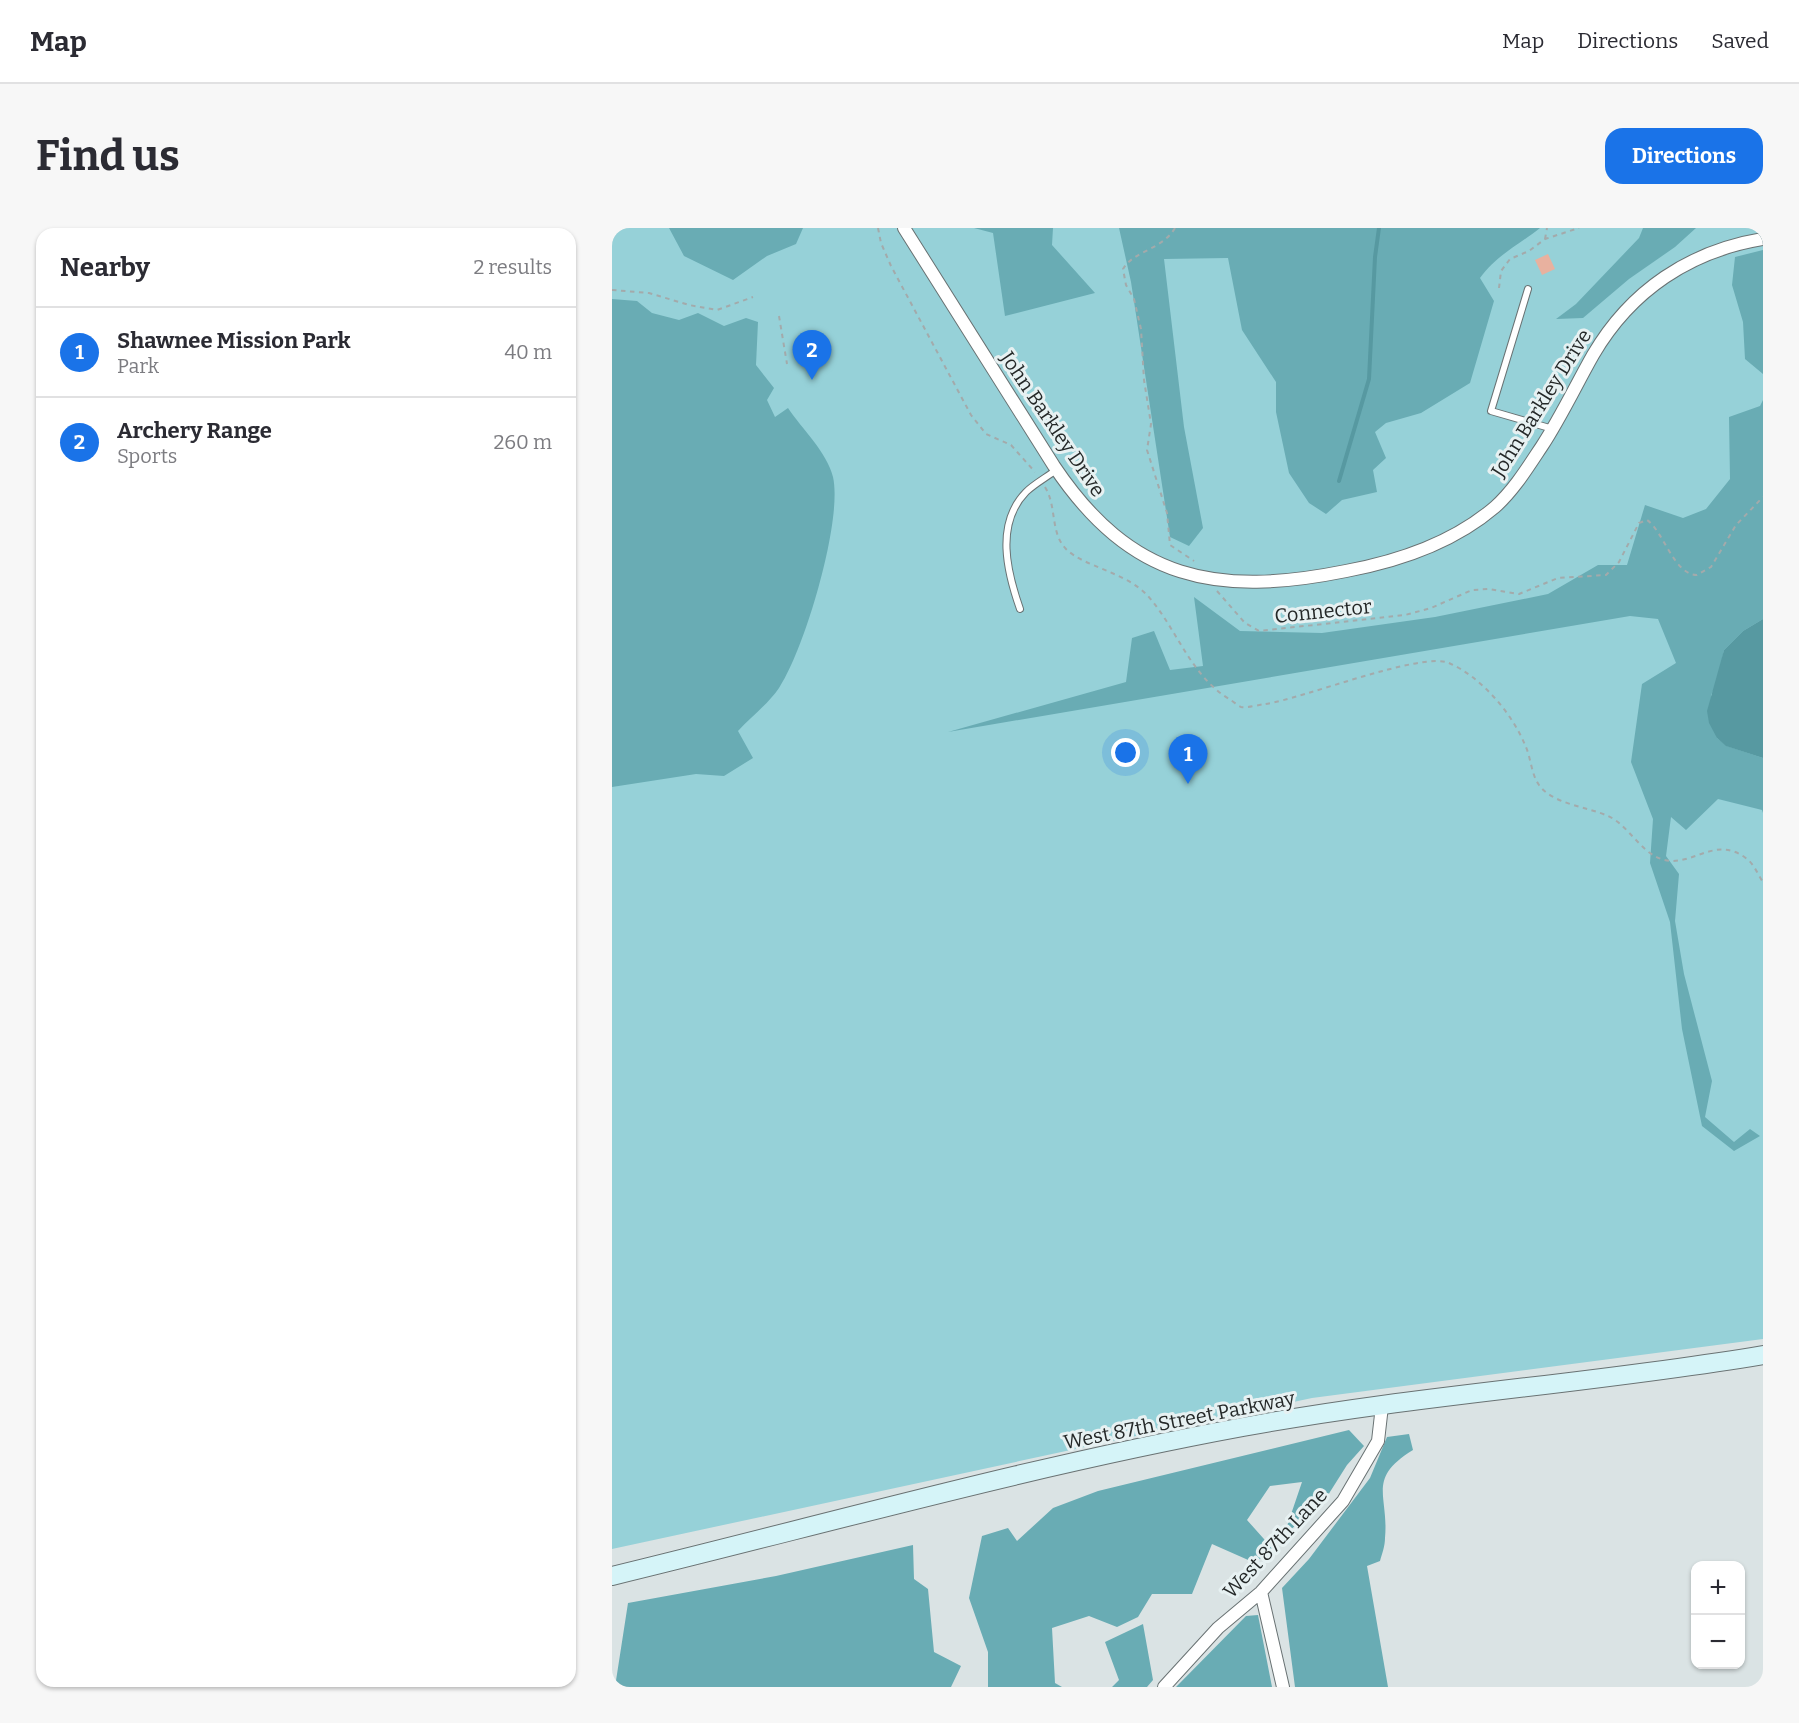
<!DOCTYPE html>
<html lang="en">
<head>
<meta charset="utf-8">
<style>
	:root { --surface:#fff; --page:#f7f7f7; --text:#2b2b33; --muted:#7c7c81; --line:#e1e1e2; --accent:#1a73e8 }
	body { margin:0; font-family:Bitter,serif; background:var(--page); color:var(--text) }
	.controls { position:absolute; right:18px; bottom:18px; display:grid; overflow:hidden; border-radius:12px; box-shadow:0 2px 4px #0004 }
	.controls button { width:54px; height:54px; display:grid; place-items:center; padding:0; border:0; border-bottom:2px solid var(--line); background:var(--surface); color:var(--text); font:30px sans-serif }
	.you { position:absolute; left:514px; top:525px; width:21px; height:21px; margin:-15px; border:4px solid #fff; border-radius:50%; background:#1a73e8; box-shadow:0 0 0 9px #1a73e833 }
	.badge { display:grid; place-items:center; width:39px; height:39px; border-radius:50%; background:var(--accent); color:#fff; font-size:20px; font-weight:700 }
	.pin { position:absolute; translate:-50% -50px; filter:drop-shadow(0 2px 3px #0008) }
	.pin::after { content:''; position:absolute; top:32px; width:21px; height:18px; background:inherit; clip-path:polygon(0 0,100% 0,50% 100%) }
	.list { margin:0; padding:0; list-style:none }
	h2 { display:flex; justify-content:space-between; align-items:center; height:78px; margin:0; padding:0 24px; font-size:26px }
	h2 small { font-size:20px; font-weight:400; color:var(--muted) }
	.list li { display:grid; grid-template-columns:39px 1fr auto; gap:18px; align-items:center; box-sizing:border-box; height:90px; padding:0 24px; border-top:2px solid var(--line) }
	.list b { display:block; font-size:22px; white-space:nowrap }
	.list p { margin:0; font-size:20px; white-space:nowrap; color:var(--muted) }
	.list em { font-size:20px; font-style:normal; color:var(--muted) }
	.map { position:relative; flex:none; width:1151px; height:1459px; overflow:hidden; border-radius:18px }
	header { display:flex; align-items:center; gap:36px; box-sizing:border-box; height:84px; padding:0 30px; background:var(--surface); border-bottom:2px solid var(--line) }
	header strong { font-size:28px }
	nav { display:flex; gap:33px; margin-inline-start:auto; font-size:21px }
	.intro { display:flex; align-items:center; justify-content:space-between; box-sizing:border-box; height:144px; padding:0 36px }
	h1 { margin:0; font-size:42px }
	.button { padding:15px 27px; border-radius:18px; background:var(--accent); color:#fff; font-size:21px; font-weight:700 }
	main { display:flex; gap:36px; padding:0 36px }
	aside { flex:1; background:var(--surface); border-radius:18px; box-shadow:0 2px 4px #0004 }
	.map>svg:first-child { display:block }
	.green { fill:#96d1d8 }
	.forest { fill:#69acb4 }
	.water { fill:#5799a1 }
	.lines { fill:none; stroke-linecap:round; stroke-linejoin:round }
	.stream { stroke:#5799a1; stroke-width:4 }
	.building { fill:#e8b19f }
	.lane-casing { stroke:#697273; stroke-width:8 }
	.street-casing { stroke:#697273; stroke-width:14 }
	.secondary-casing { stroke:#697273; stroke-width:20 }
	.path { stroke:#a3aaab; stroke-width:2; stroke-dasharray:4.5 4.5; stroke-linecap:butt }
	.lane { stroke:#fff; stroke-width:6 }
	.street { stroke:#fff; stroke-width:12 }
	.secondary { stroke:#d5f4f8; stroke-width:18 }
	.labels { text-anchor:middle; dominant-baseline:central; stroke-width:6; stroke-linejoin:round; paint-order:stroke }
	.street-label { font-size:20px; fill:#242828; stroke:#e7f1f2 }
</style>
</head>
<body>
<header>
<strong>Map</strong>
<nav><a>Map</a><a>Directions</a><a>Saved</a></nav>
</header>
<div class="intro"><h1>Find us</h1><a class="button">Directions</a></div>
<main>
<aside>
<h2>Nearby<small>2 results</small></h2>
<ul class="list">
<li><span class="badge">1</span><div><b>Shawnee Mission Park</b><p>Park</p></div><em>40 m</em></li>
<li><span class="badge">2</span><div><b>Archery Range</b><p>Sports</p></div><em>260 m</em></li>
</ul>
</aside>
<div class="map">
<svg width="1151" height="1459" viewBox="0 0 1151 1459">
	<rect width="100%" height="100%" fill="#dae3e4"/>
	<path class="green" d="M0,0H1151V1111L700,1170L0,1321Z"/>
	<path class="forest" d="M57,0H191L184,16L155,28L121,52L72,28Z
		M362,0H441L440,17L483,65L393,88L381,5Z
		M507,0H928C905,18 886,26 868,50L882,73L858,155L809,185L774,195L763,204L774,230L761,242L765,264L730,272L714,286L697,275L677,245L664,184V154L630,102L616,30L552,31L572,199L591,300L577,318L558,309L519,54Z
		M1031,0H1084L1063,19L1017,51L971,90L944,91L964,76L1027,10Z
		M1151,22V146L1133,131L1131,94L1120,57L1123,29Z
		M0,71L25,73L40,85L67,92L86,85L112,98L134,90L146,94L144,137L162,160L155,172L163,189L176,180C190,201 215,224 221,249C231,293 192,423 167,460C156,476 139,489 126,503L141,530L112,548L84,546L0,559Z
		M1151,172V391L1131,403L1112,422L1105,455L1099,467L1105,510L1115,518L1151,530V585L1150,582L1106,571L1074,602L1059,589L1054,628L1067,646L1063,693L1072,746L1100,853L1093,889L1122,914L1138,901L1148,908L1122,923L1090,898L1070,801L1058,694L1038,635L1041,591L1019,534L1030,456L1064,435L1046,391L1018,388L336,504L514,454L520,410L542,403L558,442L591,438L582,369L628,403L710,405L823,389L936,366L986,337H1015L1033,277L1071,290L1094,281L1118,251L1117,189L1148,178Z
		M737,1202L752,1218L735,1237L711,1275L672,1307L690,1254L658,1258L635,1292L660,1320L643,1335L600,1316L580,1366H540L526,1389L505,1399L477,1388L440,1400L443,1455L450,1459H376V1424L357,1370L370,1308L396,1300L405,1313L441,1280L486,1263Z
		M797,1206L801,1222C754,1251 777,1267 773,1310C773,1318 770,1326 768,1333L755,1338L776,1459H683L670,1360L697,1331L758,1250L775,1209Z
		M301,1317L302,1351L316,1361L322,1424L349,1438L339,1459H3L16,1375L164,1348Z
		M646,1387L660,1459H564L634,1388Z
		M531,1396L541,1452L535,1459H500L507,1452L493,1414Z"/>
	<path class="water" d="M1151,391V530L1114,518L1105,510L1097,495L1095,483L1112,422L1131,403Z"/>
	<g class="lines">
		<path class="stream" d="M727,253L757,151L763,29L767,0"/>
	</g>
	<path class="building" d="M936,26L943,41L930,47L923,32Z"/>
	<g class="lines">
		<defs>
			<path id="lane" d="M916,61L879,183L941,201
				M408,381C395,344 383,296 414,264C422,256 435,249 444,242"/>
			<path id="street" d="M292,0L442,238C519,353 605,369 734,343C788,333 841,315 883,279C902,262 916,239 930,218C949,189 964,157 981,127C1019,62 1078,23 1151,11
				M649,1364L671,1459
				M552,1459L606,1400L649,1364L731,1273L766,1213L770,1178"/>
			<path id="secondary" d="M0,1348C210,1297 419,1238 631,1199C803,1167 979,1156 1151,1127"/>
		</defs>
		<use href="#lane" class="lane-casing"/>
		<use href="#street" class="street-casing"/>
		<use href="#secondary" class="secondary-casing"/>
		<path class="path" d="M266,0L269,15L279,38L359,187L374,206L399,217L423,244
			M563,0C550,22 521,23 511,41L514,57L522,71L529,101L532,152L539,196L535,222L555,285L558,317L582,333
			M933,11L935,0
			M887,60L889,43L898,31L917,23L933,11L967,0
			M0,62L37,65L77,77L105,82L141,69
			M167,88L175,136
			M433,259C445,278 438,305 454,321C472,339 514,344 536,368C565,401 578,447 617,471C621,473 626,478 629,479C636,480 646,477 653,476C690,471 810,423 837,435C869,449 900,485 913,517C919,529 919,546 927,557C940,576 976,579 996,588C1012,595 1024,615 1038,625C1074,651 1099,602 1135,631C1142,636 1146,647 1151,654
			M605,363L633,395L647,403L793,387L819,380L860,362L877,361L907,366L946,350L994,347L1007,334L1027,295L1035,292C1052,304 1062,347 1085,347L1099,339L1124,297L1151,269"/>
		<use href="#lane" class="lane"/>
		<use href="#street" class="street"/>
		<use href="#secondary" class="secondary"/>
	</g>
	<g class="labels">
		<g class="street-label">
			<text transform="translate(929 175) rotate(-58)">John Barkley Drive</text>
			<text transform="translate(441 196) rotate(56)">John Barkley Drive</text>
			<text transform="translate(711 383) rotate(-6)">Connector</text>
			<text transform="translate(567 1192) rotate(-11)">West 87th Street Parkway</text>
			<text transform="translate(663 1315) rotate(-47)">West 87th Lane</text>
		</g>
	</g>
</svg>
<div class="controls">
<button>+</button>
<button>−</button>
</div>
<div class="you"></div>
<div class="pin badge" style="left:576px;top:556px">1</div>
<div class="pin badge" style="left:200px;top:152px">2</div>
</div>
</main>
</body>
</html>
